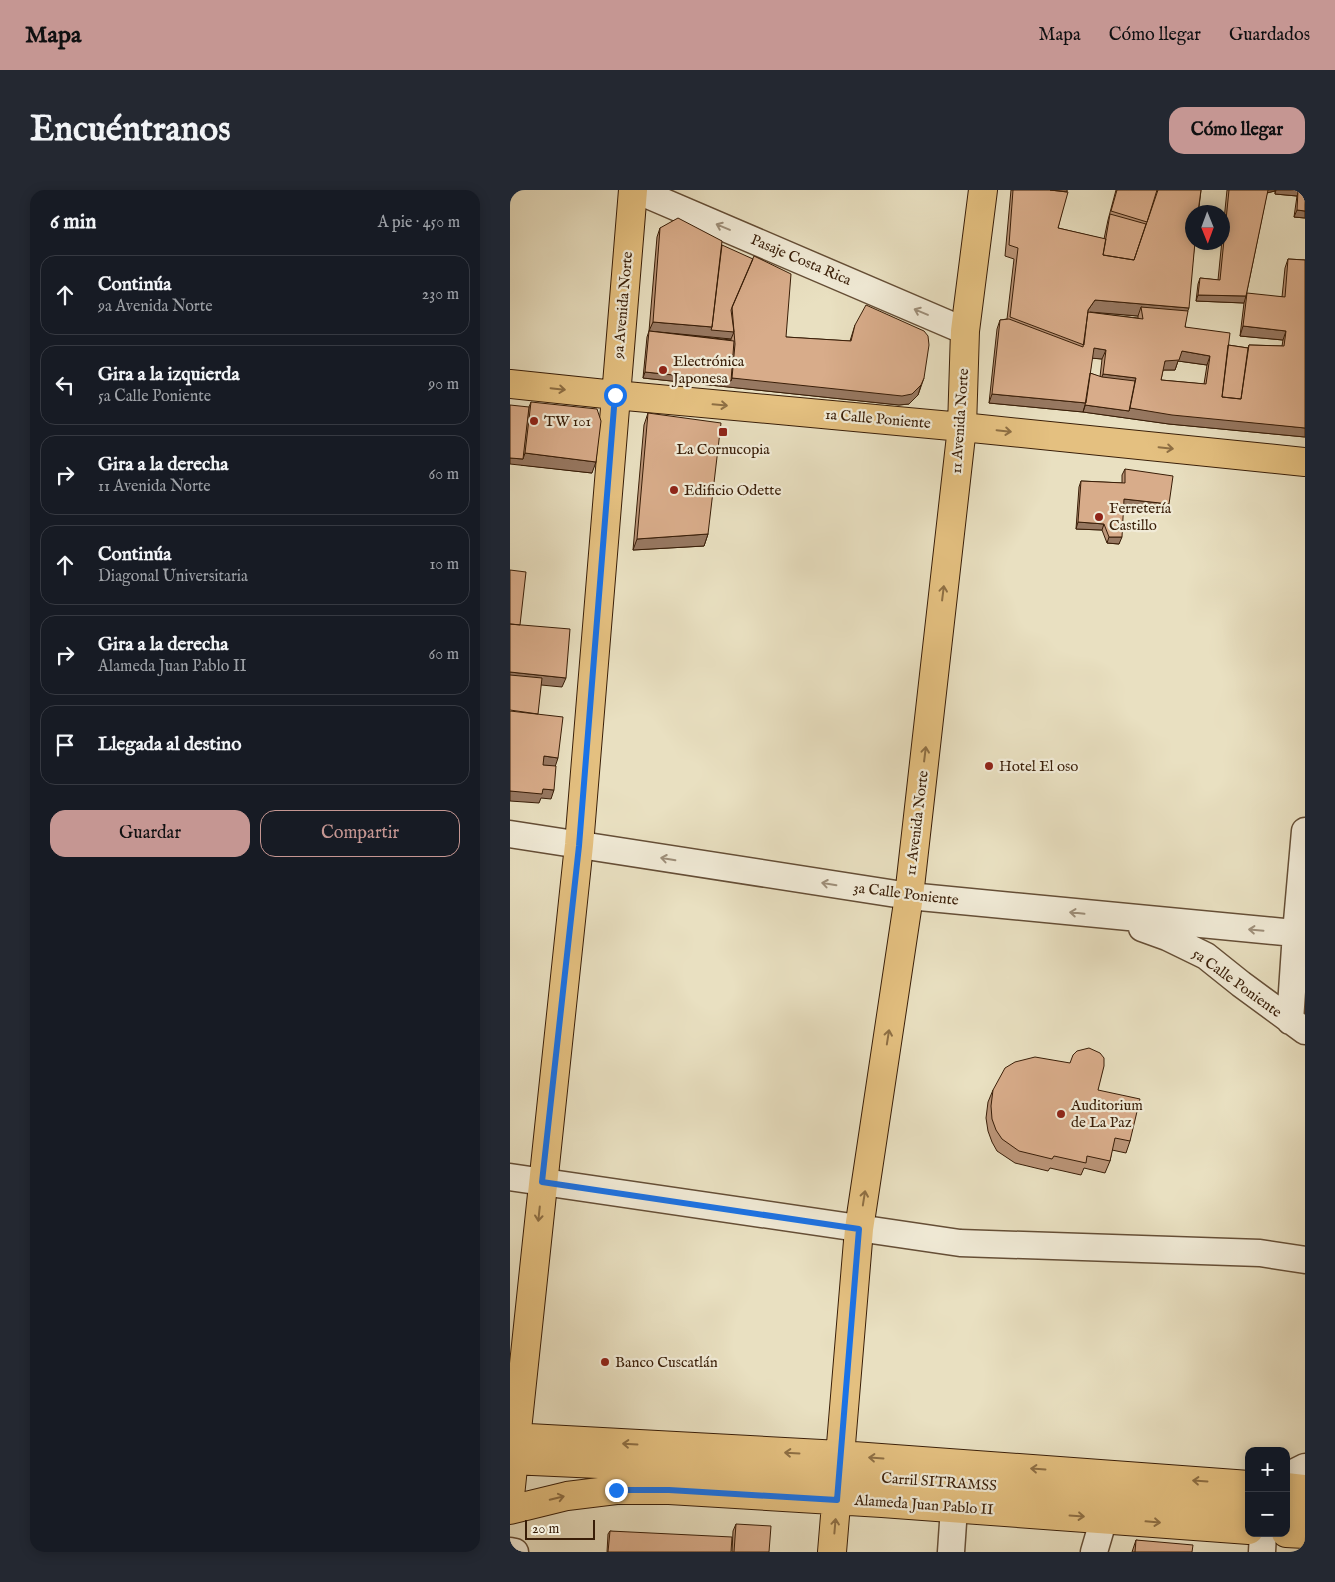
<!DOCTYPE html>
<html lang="es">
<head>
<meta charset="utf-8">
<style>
	:root { --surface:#171b24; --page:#242831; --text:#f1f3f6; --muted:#9ea1a6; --line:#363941; --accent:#c59692 }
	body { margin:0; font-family:"IM FELL English",serif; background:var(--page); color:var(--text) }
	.controls { position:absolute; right:15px; bottom:15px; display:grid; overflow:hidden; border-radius:10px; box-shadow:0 2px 12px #0003 }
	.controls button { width:45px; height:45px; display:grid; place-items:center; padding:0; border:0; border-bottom:1px solid var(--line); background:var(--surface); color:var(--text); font:25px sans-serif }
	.compass { position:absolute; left:675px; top:15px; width:45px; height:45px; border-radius:50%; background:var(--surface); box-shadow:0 2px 12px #0003; rotate:179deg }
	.scale { position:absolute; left:15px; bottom:12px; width:70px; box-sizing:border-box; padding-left:5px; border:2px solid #391e08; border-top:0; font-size:14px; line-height:18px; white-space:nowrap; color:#391e08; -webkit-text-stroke:4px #f1ebd7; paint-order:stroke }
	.stop { position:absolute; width:15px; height:15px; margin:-11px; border:4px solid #1a73e8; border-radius:50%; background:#fff }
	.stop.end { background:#1a73e8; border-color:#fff; box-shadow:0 1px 5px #0008 }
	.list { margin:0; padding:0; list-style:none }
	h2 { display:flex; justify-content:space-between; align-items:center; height:65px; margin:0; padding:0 20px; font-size:21px }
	h2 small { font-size:16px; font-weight:400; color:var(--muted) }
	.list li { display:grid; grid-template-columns:32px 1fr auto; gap:15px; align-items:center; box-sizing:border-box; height:80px; margin:0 10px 10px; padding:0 10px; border:1px solid var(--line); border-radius:15px }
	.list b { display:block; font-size:19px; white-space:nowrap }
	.list p { margin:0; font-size:16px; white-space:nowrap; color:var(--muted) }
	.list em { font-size:16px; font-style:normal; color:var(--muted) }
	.actions { display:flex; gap:10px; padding:15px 20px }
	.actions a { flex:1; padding:11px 0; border:1px solid var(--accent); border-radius:15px; text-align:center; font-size:18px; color:var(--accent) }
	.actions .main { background:var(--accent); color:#111 }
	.icon { flex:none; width:28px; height:28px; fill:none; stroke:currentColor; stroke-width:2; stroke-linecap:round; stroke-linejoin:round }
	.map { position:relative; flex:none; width:795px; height:1362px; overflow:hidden; border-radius:15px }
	header { display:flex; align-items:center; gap:30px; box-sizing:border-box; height:70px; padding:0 25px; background:var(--accent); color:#111 }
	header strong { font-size:24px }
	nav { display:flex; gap:28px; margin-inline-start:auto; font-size:18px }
	.intro { display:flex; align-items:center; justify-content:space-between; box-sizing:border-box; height:120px; padding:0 30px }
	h1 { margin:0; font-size:35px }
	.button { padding:12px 22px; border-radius:15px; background:var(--accent); color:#111; font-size:18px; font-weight:700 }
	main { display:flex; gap:30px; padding:0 30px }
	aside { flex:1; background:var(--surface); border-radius:15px; box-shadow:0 2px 12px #0003 }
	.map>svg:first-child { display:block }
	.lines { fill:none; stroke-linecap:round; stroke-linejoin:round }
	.minor-casing { stroke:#654e36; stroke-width:29 }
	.major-casing { stroke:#391e08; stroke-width:30 }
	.minor { stroke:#f1ebd7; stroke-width:26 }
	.major { stroke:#e4c080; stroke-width:28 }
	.wall { fill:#ba9477; stroke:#391e08; fill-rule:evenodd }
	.shaded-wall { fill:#977861; stroke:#391e08 }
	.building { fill:#d8ac8a; stroke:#391e08; fill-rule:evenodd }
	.oneway { stroke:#9e8f7a }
	.oneway2 { stroke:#8e6f44 }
	.route { stroke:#1a73e8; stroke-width:6 }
	.poi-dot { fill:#8f2418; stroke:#f1ebd7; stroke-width:2 }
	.labels { text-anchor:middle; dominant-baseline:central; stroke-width:4.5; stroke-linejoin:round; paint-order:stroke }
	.street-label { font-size:15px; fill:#391e08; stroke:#f1ebd7 }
	.poi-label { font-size:15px; fill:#391e08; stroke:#f1ebd7; text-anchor:start }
</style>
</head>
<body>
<header>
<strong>Mapa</strong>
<nav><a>Mapa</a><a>Cómo llegar</a><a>Guardados</a></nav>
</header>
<div class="intro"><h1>Encuéntranos</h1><a class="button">Cómo llegar</a></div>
<main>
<aside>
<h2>6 min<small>A pie · 450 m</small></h2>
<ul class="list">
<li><svg class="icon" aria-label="ahead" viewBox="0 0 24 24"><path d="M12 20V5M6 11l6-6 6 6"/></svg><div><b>Continúa</b><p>9a Avenida Norte</p></div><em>230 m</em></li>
<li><svg class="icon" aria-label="left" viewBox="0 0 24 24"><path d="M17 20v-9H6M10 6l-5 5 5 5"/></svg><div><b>Gira a la izquierda</b><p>5a Calle Poniente</p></div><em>90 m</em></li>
<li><svg class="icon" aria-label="right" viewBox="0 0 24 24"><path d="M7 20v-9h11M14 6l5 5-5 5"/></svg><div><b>Gira a la derecha</b><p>11 Avenida Norte</p></div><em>60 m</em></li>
<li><svg class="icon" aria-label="ahead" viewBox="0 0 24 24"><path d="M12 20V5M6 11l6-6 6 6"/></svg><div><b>Continúa</b><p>Diagonal Universitaria</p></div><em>10 m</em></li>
<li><svg class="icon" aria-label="right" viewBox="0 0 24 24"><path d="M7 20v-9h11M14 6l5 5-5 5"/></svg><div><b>Gira a la derecha</b><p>Alameda Juan Pablo II</p></div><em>60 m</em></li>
<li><svg class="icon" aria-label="arrive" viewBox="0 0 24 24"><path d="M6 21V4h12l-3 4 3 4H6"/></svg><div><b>Llegada al destino</b></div></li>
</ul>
<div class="actions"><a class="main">Guardar</a><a>Compartir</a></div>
</aside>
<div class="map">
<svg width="795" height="1362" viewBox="0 0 795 1362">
	<rect width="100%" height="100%" fill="#e9e0c1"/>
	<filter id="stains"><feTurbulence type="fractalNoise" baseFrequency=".004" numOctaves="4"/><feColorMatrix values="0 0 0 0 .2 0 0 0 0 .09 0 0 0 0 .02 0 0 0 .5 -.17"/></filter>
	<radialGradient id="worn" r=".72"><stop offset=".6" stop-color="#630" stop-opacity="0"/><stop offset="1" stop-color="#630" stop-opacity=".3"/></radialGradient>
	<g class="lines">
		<defs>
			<path id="minor" d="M126,0L455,141
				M0,644L399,706L795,744
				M632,738L657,747L696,766L731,794L795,841
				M780,831L786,743L795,641
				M0,987L450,1053L750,1063L795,1070
				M776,1289L787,1281L795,1277
				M0,1361L5,1362
				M441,1362L444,1318
				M584,1362L594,1328
				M752,1362L753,1343"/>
			<path id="major" d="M0,194L105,205L452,237L795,272
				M0,1247L330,1265L739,1295
				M0,1270L329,1285L739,1314
				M776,1297L795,1299
				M0,1306L69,655L123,0
				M776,1317L795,1319
				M0,1320L57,1306L106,1300H159L372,1313L739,1340
				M776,1343L795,1344
				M322,1362L349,1039L399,706L452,237L455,141L473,0"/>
		</defs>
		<use href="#minor" class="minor-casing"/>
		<use href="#major" class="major-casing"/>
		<use href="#minor" class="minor"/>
		<use href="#major" class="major"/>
	</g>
	<path class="wall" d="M501,0H557L548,38L594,49L598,30L606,0H691L675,137L718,155L738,158L739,155L772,156L773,150L730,146L734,113L686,111L688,94L690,88L708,90L717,0H795V28L784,27L787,6L765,4V0V1L757,3L736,106L772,107L775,78L778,69L795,70V247L659,234L573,222L479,213L487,139L490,130L497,129L504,69L495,66ZM580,122L628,126V128L580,123ZM582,168L592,169L590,187L580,183ZM668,171L697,175L694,194L651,190L653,180H665Z
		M150,38L212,55L276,147L340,151L345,135L414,188L408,205L399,214L389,215L133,188L137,147L139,141L221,150V149L199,146L139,141L147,47Z
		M21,212L82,283L11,275L19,217Z
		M138,223L198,344L194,356L123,360L134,235Z
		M615,279L659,314L657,320L613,316L609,354L597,353L592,340L566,339L569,297L571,291L612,293V285Z
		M483,900H588L620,951L616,963L602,960L600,971L595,983L574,978L571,985L540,978L538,981L505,973L487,961L482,952L478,941L476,928L478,912Z
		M226,1334L259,1362H222L223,1341Z
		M100,1341L221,1362H97L98,1344Z
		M626,1350L682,1362H622Z"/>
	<path class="shaded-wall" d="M757,0H765V1L756,3Z
		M766,0H789L787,6L765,4Z
		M787,20L795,21V28L784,27Z
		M688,105L736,106L734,113L686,111Z
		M585,110L679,118L674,130L631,117L628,126L580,122L576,128L578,120Z
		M143,132L202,137L224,142L221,149L139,141Z
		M733,136L776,141L773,150L730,146Z
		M584,158L596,160L592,169L580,168Z
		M672,161L700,166L697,175L668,171L665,180H651L655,171Z
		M135,182L221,191L222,188L411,195L408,205L399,214L389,215L133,188Z
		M593,184L626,188L623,197L589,194Z
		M482,204L576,213L573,222L479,213Z
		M575,215L619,221L620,218L795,238V247L659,234L573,222Z
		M15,263L86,272L82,283L0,274V268L13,269Z
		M614,309L659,314L657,320L611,316Z
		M568,332L594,334L592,340L566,339Z
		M198,344L194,356L123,360L127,349Z
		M599,347H612L609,354L597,353Z
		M0,482L56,488L52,497L0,492Z
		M34,566L48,568L45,577L31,575Z
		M33,599L44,600L41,609L31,608L29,613L0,611V601Z"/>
	<path class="building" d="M503,0H540L558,2L548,38L596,49L593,65L624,70L648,0H691L688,22H682V52H685L679,118L585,110L578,120L574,155L500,127L508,58L499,55Z
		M540,0H557V2Z
		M607,0H647L637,32L601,21Z
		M719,0H758L736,106L688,105L690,88L710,90Z
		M788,0H795V21L787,20Z
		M600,24L636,34L624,70L593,65Z
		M168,28L212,51L202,137L143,132L150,38Z
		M212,55L243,69L221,120L224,142L201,140L202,137Z
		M244,66L281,84L276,147L341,151L345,135L356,115L414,141L418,146L419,155L414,188L411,195L402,204L392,206L222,188L225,154L222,117Z
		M778,69L795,70V238L662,225L620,218L626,188L593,184L596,160L584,158L576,213L482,204L490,130L499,129L573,157L578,122L633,129L631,117L678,121L675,137L720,143L712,207L731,209L739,155L774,156L776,141L733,136L737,103L775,107ZM672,161L700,166L696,194L651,190L655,171L669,170Z
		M139,141L224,151L221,191L135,182Z
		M718,155L738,158L731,209L712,207Z
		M580,183L592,187L625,191L619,221L575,215Z
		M21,212L87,219L91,231L86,272L15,263Z
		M0,215L19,217L13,269L0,268Z
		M138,223L211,233L198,344L127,349Z
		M615,279L663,286L659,314L614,309L612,347H599L594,334L568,332L571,291L615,293Z
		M0,380L16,382L10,435L0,434Z
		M0,434L60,439L56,488L0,482Z
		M0,485L32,488L28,524L0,520Z
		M0,521L53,527L48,568L34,566L33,575L46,576L44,600L33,599L32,604L0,601Z
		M579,858L590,863L594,868V876L588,900L630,909L620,951L605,948L600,971L577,966L576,973L544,966L542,969L509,961L492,949L486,940L482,929L481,916L483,900L495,878L505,872L525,867L560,873L563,865L567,861Z
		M226,1334L261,1336L259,1362H224Z
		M100,1341L222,1347L221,1362H98Z
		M626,1350L683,1355L682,1362H625Z"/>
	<defs><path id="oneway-shaft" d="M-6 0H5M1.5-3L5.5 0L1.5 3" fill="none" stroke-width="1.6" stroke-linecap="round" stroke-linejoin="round" transform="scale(1.25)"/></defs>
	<g class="oneway">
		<use href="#oneway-shaft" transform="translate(213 37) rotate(-157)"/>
		<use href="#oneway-shaft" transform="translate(411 122) rotate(-157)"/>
		<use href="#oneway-shaft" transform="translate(158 669) rotate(-171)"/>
		<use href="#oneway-shaft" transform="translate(319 694) rotate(-171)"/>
		<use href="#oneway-shaft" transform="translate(567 723) rotate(-174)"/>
		<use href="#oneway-shaft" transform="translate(746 740) rotate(-175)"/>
	</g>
	<g class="oneway2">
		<use href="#oneway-shaft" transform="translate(48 199) rotate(6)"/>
		<use href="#oneway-shaft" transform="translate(210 215) rotate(5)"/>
		<use href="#oneway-shaft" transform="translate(494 241) rotate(6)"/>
		<use href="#oneway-shaft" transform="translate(656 258) rotate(6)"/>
		<use href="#oneway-shaft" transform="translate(433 403) rotate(-83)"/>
		<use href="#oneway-shaft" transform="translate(415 564) rotate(-83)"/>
		<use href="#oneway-shaft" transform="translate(378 847) rotate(-81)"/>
		<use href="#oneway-shaft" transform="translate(354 1008) rotate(-81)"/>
		<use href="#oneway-shaft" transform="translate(29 1024) rotate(96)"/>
		<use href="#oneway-shaft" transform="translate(120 1254) rotate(-177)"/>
		<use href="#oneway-shaft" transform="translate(282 1263) rotate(-177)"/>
		<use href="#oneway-shaft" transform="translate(366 1268) rotate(-176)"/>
		<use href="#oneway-shaft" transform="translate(528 1279) rotate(-176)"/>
		<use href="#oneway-shaft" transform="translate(690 1291) rotate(-176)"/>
		<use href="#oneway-shaft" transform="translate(47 1308) rotate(-14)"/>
		<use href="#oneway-shaft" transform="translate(567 1326) rotate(4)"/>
		<use href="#oneway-shaft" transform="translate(643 1332) rotate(5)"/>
		<use href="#oneway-shaft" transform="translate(325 1336) rotate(-85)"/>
	</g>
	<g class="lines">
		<path class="route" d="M105,205L69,656L32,992L349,1039L327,1310L159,1300H106"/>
	</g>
	<g class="poi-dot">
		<circle cx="153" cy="180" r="5"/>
		<circle cx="24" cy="231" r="5"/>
		<rect x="208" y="237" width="10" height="10" rx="2.5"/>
		<circle cx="164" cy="300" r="5"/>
		<circle cx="589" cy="327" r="5"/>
		<circle cx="479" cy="576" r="5"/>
		<circle cx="551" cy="924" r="5"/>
		<circle cx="95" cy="1172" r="5"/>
	</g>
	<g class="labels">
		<g class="street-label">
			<text transform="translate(291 70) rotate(23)">Pasaje Costa Rica</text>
			<text transform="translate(113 115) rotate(-85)">9a Avenida Norte</text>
			<text transform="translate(368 229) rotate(5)">1a Calle Poniente</text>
			<text transform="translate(450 231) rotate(-86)">11 Avenida Norte</text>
			<text transform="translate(407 633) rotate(-83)">11 Avenida Norte</text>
			<text transform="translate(396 704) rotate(7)">3a Calle Poniente</text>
			<text transform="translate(727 793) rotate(36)">5a Calle Poniente</text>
			<text transform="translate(429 1292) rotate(4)">Carril SITRAMSS</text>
			<text transform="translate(414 1315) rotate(4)">Alameda Juan Pablo II</text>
		</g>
		<g class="poi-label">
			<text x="163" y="171">Electrónica<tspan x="163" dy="17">Japonesa</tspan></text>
			<text x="34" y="231">TW 101</text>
			<text x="213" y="259" text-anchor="middle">La Cornucopia</text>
			<text x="174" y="300">Edificio Odette</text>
			<text x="599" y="318">Ferretería<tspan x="599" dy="17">Castillo</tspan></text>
			<text x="489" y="576">Hotel El oso</text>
			<text x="561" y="915">Auditorium<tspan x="561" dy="17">de La Paz</tspan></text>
			<text x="105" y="1172">Banco Cuscatlán</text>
		</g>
	</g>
	<rect width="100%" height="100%" filter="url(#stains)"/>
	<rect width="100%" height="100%" fill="url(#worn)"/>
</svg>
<div class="controls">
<button>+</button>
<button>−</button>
</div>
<svg class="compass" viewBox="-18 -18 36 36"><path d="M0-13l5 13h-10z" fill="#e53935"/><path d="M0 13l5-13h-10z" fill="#9ea1a6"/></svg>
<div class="scale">20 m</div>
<div class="stop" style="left:105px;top:205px"></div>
<div class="stop end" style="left:106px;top:1300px"></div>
</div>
</main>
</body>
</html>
